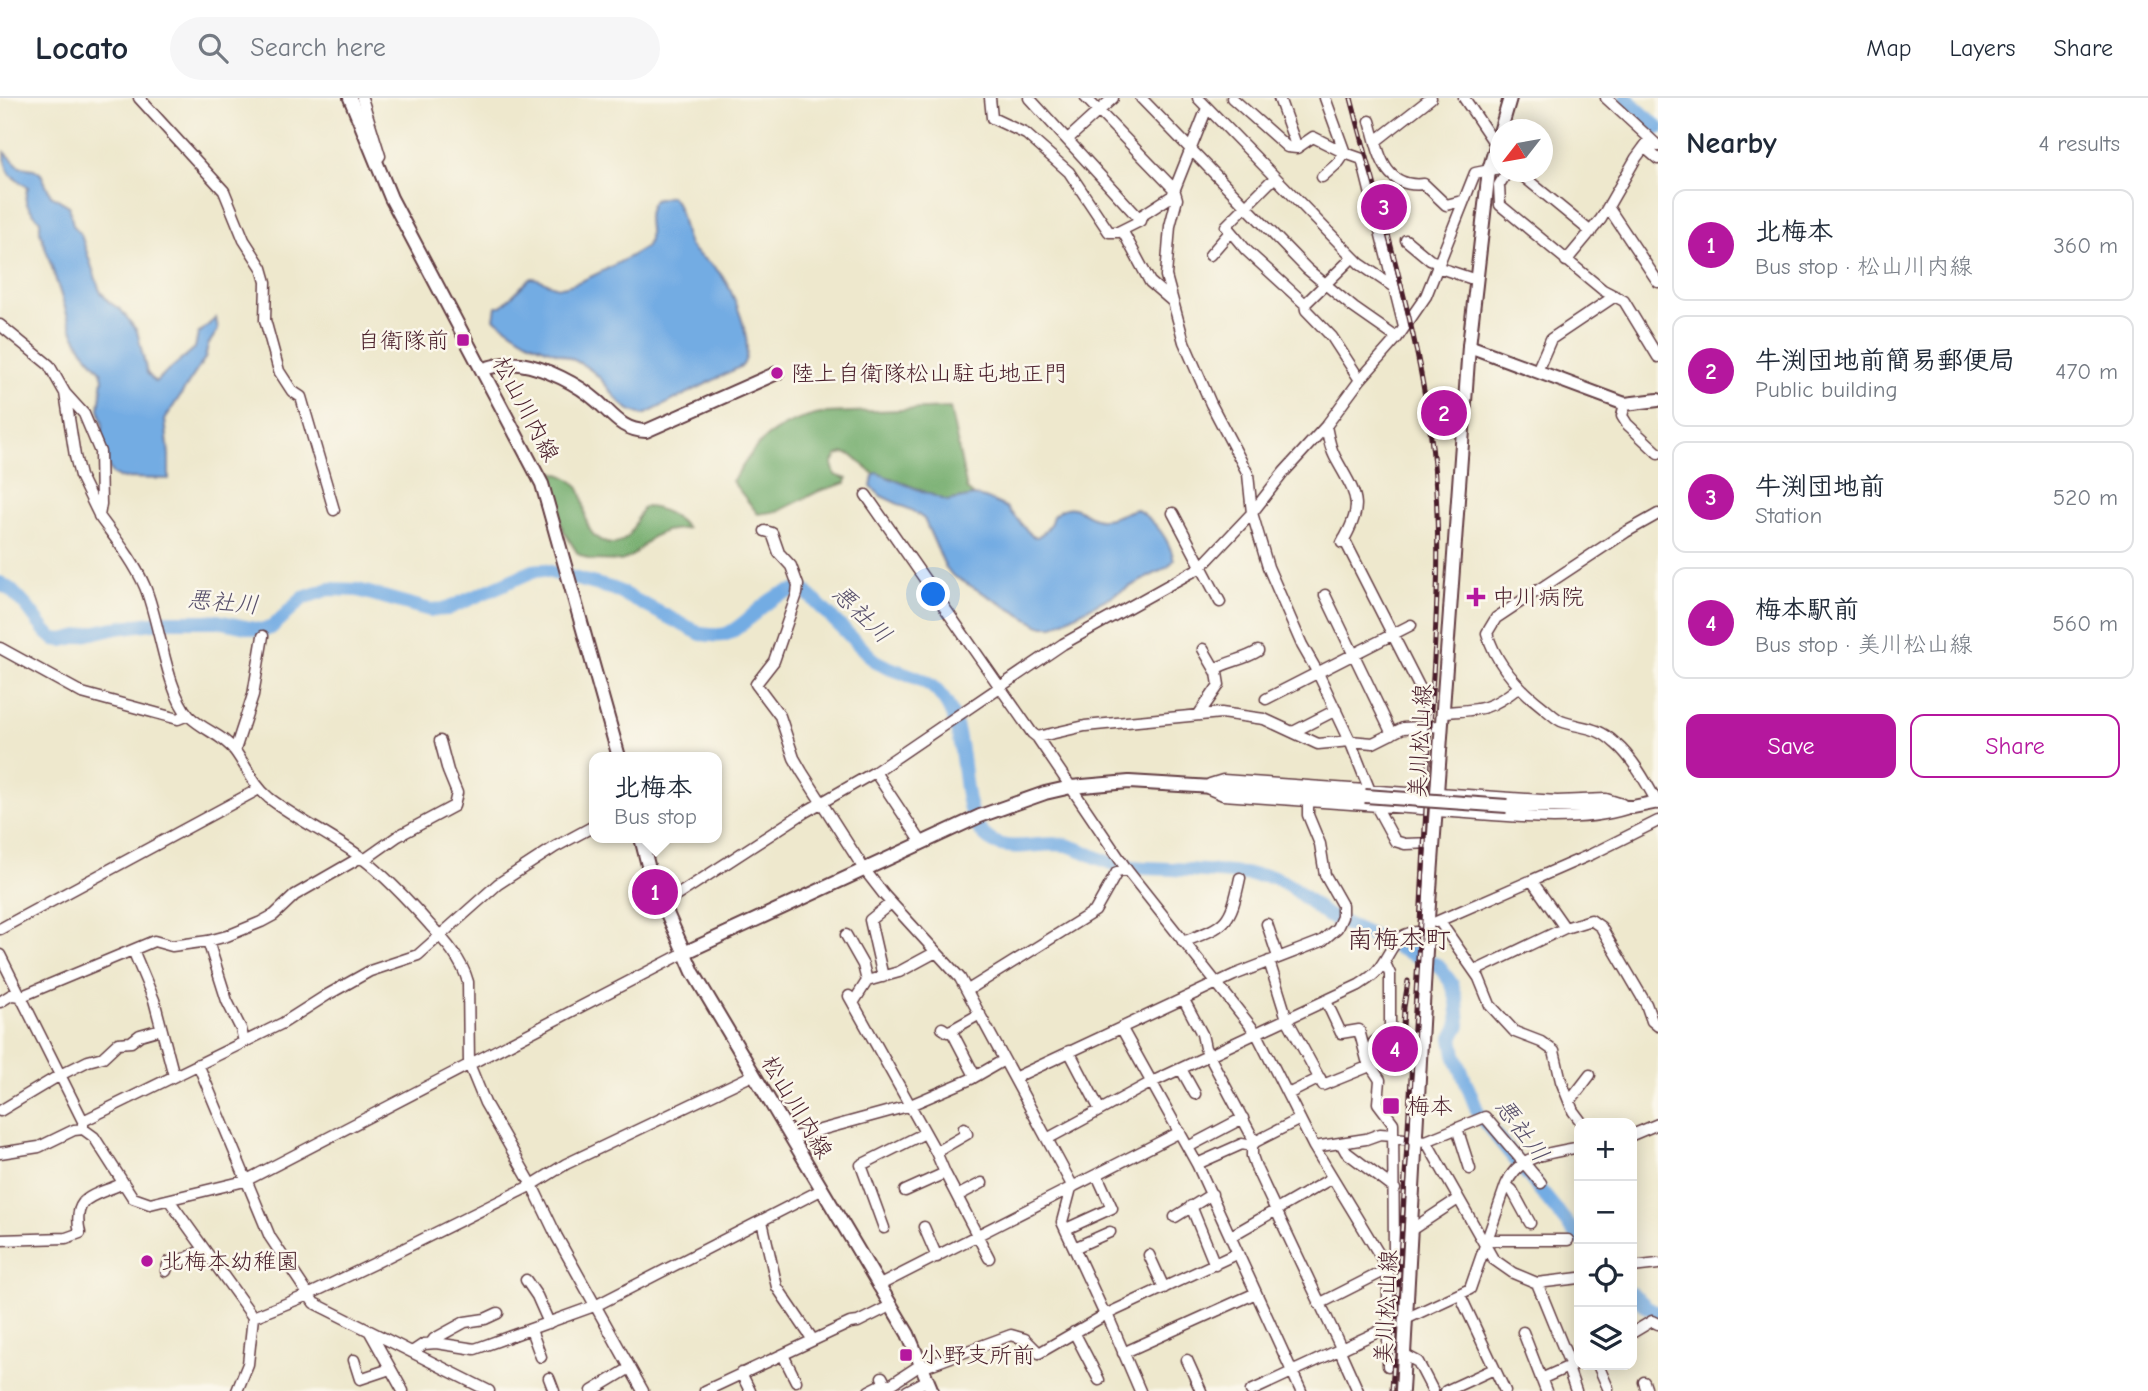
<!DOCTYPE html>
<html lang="en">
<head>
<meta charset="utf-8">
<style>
	:root { --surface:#fff; --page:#f6f6f7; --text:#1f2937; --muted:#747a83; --line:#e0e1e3; --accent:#b5179e }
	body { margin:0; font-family:"Comic Neue","Klee One",sans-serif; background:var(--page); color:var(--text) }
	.controls { position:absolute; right:21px; bottom:21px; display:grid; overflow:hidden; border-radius:14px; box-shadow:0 4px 18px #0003 }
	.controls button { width:63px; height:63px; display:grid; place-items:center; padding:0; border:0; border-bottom:2px solid var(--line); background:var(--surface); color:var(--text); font:35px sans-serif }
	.compass { position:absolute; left:1490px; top:21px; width:63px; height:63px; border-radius:50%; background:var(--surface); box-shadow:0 4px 18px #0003; rotate:239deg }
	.you { position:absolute; left:934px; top:497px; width:24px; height:24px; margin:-18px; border:5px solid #fff; border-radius:50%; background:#1a73e8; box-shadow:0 0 0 10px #1a73e833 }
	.badge { display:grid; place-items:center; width:46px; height:46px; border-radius:50%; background:var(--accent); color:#fff; font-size:23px; font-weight:700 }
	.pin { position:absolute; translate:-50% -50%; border:4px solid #fff; box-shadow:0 2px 7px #0006 }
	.popup { position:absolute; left:589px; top:654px; width:133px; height:91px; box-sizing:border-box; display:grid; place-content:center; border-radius:14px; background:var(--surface); filter:drop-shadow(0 2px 5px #0005); font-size:23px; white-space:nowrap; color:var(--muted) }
	.popup b { font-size:26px; color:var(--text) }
	.popup::after { content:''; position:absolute; left:50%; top:100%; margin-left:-14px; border:14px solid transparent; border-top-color:var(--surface) }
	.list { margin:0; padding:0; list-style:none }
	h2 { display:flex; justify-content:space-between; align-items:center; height:91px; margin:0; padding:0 28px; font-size:30px }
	h2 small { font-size:23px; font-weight:400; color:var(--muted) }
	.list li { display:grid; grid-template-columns:46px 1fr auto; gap:21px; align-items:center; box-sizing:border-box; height:112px; margin:0 14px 14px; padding:0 14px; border:2px solid var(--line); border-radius:14px }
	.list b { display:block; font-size:26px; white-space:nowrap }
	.list p { margin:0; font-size:23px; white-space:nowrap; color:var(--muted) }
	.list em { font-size:23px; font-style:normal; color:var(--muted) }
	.actions { display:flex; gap:14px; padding:21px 28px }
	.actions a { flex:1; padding:16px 0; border:2px solid var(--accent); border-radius:14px; text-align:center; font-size:24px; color:var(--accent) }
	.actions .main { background:var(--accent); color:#fff }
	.icon { flex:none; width:38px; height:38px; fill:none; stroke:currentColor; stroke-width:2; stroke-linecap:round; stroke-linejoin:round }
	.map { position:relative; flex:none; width:1658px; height:1293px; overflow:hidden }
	header { display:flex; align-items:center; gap:42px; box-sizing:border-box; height:98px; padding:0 35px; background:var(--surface); border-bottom:2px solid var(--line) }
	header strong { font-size:33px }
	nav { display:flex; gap:38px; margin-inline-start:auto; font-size:24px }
	.search { width:490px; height:63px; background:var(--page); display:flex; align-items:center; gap:18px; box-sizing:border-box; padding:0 24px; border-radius:38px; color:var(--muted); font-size:26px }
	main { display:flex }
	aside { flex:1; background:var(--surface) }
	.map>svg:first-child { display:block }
	.forest { fill:#72ac6c; stroke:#5e664c; stroke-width:2 }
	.water { fill:#73ace3; stroke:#5e6687; stroke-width:2 }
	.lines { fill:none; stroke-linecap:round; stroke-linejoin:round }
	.river { stroke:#73ace3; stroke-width:14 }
	.minor-casing { stroke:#633d43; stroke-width:13 }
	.tertiary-casing { stroke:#633d43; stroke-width:16 }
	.secondary-casing { stroke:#633d43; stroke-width:16 }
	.minor { stroke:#fff; stroke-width:10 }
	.tertiary { stroke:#fff; stroke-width:12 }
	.secondary { stroke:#fff; stroke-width:12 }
	.rail-casing { stroke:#4a1f2b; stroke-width:5 }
	.rail { stroke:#fbf7ec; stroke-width:2.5; stroke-dasharray:8; stroke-linecap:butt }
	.tertiary-bridge-casing { stroke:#633d43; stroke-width:16; stroke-linecap:butt }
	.tertiary-bridge { stroke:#fff; stroke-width:12 }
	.poi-dot { fill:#b5179e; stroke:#fbf7ec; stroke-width:2.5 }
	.labels { text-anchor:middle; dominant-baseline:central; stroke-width:5; stroke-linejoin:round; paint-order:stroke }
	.poi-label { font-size:23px; fill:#4a1f2b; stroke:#fbf7ec; text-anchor:start }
	.street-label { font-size:23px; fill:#4a1f2b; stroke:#fbf7ec }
	.water-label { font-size:24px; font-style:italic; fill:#58506b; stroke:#fbf7ec }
	.quarter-label { font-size:26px; fill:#4a1f2b; stroke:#fbf7ec }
</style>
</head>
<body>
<header>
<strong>Locato</strong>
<div class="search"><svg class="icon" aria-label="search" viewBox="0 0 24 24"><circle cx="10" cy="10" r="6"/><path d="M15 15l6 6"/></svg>Search here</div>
<nav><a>Map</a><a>Layers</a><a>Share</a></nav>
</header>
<main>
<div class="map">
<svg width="1658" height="1293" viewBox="0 0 1658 1293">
	<rect width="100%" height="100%" fill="#fbf7ec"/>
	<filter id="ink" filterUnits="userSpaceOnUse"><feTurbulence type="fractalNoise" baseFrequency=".0143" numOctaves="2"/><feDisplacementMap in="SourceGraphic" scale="14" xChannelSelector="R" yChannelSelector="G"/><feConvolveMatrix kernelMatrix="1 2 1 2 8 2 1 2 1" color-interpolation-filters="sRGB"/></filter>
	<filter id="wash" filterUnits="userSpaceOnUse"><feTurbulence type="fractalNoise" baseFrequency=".00686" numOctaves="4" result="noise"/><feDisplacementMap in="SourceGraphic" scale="28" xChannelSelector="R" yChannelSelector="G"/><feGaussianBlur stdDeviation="1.57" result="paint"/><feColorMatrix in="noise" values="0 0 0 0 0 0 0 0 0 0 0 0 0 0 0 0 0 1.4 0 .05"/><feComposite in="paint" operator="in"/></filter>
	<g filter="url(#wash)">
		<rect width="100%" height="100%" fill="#eee8cd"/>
		<path class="forest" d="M950,310L967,392L974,398L947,403L891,380L874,376L851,357L844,355L837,357L832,366L835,377L847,381L846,385L819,393L779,413L758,416L732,383C740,373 746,362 754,352C770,331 801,319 826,315Z
			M545,373C557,374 571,379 578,389C586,401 583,413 587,425C592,441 611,453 625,441C636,432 635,418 644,409C659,408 677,419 687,430L665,433L652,439L632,458L621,463L590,462L578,456L563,432Z"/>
		<path class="water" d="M5,54L20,69L34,71L41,76L51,97L69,108L73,127L81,137L100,193L109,204L121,212L137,233L147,275L155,284L195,250L198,236L216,220L218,232L208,247L205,260L165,321L169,357V381L120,380L113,377L108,368L103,370L99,341L103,328L99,311L103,280L101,273L83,252L73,234L40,133V123C30,110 21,106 28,89C11,79 5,76 5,54Z
			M671,98C684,111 681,133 690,148C697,159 710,163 718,173C733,189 757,250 742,268L644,317C616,312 612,288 592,273C574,259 552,254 532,245C519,239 507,229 494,221L496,208H502L530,180C542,179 549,189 561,189C580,187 628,160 646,149C655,135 641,119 654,102Z
			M877,375L947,403L974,398L985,400L1006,409L1032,438L1037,439C1046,434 1051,428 1053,418C1074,398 1082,419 1099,421C1114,422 1123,414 1136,411C1155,423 1169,441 1174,462L1168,469L1054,528H1040L952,477L945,468L924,421L911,412L881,398L871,389L873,378Z"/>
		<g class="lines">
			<path class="river" d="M1626,0L1658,30
				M0,485L11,492L27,509L46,534L54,541L63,542L109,531L167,523H218L260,532L271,530L303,500L329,491L358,492L430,512L447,511L533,473L543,472L614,491L701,536C710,537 720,539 729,535C757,520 769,490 805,493L875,563C894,575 922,577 937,593C975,632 953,706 984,737C1006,759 1039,742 1066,747C1083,751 1098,762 1115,766C1134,771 1154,770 1173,771C1207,773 1240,775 1274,779L1292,789L1326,817L1439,868L1452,886L1457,903L1459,927L1452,940L1455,957L1479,1017L1579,1140
				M1632,1195L1647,1209L1658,1215"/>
		</g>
	</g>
	<g filter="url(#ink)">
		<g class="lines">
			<defs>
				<path id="minor" d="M139,0L224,93L244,142L262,170L266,184L265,222L279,273L292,293L301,299L334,412
					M362,0L380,58L376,63
					M990,0L992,20L1026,36L1069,74L1109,134H1118L1140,123L1141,118L1172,98L1207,10
					M1029,0L1137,118H1141
					M1086,0L1174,91L1177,101L1170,128L1166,178L1184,244L1211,306L1248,376L1252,415L1268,469L1302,547L1318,575L1350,643L1376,708L1395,743L1405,746L1434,745
					M1141,0L1307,171L1354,210L1397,240
					M1198,0L1345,151L1360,166L1394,189
					M1232,0L1287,49L1297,50L1313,39L1345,55L1362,61L1404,229
					M1279,0L1297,50
					M1464,0L1495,46
					M1606,0L1658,48
					M1370,23C1379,54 1383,91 1424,86L1446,107L1462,103
					M1068,41L1113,0
					M1376,43L1431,0
					M1644,49L1658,61
					M1507,74L1499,87L1500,107L1603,192L1624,203L1658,259
					M1518,74L1591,134
					M1275,79L1226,128L1246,152L1305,206L1353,159
					M1322,79L1339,64L1345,55L1325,0
					M1608,109L1658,184
					M1122,132L1150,184L1172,203
					M1406,142L1430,162L1439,165
					M1210,157L1230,134
					M1566,163L1601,121L1636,60L1650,41
					M1437,169L1476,182
					M1305,206L1306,212L1332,239L1360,282
					M0,227L49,267L65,295L84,316L100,354L101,406L99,418C115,440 134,463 145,489C159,522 167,595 189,618C203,632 223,637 235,653C247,669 253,687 269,700C299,723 333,738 362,760C388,780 409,803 430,827C445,843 462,862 468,884L469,966L485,1005L532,1087L557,1139L643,1293
					M1537,273L1551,241L1615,198
					M65,295L75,358L80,378L99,417
					M1625,306L1622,318L1627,326L1658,355
					M1326,328C1328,338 1330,350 1335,359C1356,398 1366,404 1342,445
					M866,397L1032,635L1037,639L1127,772L1257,936L1314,1049L1388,1171V1268
					M1173,415L1220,504
					M1658,416L1626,434L1496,520L1487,535C1496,566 1519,591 1544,610C1549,614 1555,620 1561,623C1582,631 1596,627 1615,645C1633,660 1647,686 1658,706
					M765,433L772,435L779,455L791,468L798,487L797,496L774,563L756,586L780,618L794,660L802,674L864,771L885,798L960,880L1073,1089
					M1344,441L1427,604L1426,628
					M1325,497L1392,636
					M0,550L82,595L178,621L188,617
					M1215,571C1229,563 1244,562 1258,553
					M1266,601L1411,527
					M1443,614C1479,612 1489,613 1519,589
					M1199,616L1219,587L1217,575L1203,551
					M1293,634L1336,612
					M1037,639L1085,628L1221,615L1264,621L1318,646L1350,643L1373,645L1403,630L1441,628
					M235,652L253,597L263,538
					M875,674L922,745
					M1210,686L1223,682L1422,696
					M1209,691L1223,697L1422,711
					M1438,695L1557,703L1606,701L1622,706
					M1437,713C1494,716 1572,728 1626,711
					M364,762L398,738L454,708L457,695L448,673L440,643
					M1532,783L1565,830
					M662,807L805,714L875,674L1063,546L1201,469L1252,415L1284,374L1326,328L1360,282L1397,240L1426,198L1475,75L1500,70
					M1436,824L1592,756L1658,723
					M1440,824L1479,880L1490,907L1515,934L1541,944L1554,953L1561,983L1573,1013L1582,1025
					M1267,826L1278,859
					M0,831L259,691
					M846,837L863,867L867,883
					M208,843L227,903L241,931L244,944
					M1183,844C1227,827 1230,827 1240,780
					M133,852L154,902L174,978
					M0,857L83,1023V1031L94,1039L133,1100L150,1106L245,1083L684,855
					M1269,863L1287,921L1323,987L1370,968
					M1384,863L1390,876V951L1387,957L1383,960L1373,958L1370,953L1374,944L1388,934
					M1475,873L1565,830L1591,822L1601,829L1646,906L1652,923L1658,928
					M883,879L870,822L891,805
					M968,892L1095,813L1117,774L1127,772
					M849,898L936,1054L945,1075L989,1160
					M1184,902L1202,936L1205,950L1255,1044L1252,1048V1058L1257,1072L1342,1252
					M0,904L11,897L22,898L154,843L172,848L208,843L227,838L261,824L274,817L295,797L361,759
					M853,905L867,883L899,874L936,854
					M942,930L948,934L980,916
					M1122,931L1197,1066L1301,1293
					M951,932L975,978
					M1069,953L1100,1012
					M198,966L270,1139L314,1205L489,1293
					M1181,971L1195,996
					M1014,980L1234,877L1322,843L1337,830L1342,819V807L1325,777L1320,746L1308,717V704
					M1288,996L1320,980
					M1570,1003L1590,977
					M0,1013L60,977L88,963L103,959L118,945L131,944L140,937L161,931
					M83,1023L283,925L327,897L370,873L418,857L498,786L555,749L594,728
					M1457,1030L1470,1071
					M1632,1037L1658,1026
					M791,1040L908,1008L971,981L1004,962
					M1394,1040L1426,1043L1493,1161L1513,1175L1537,1185L1579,1180
					M1047,1041L1152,984L1359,887C1366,882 1372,879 1377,873C1394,853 1392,831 1427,834
					M1426,1043L1485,1019L1541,1085
					M1255,1044L1300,1021
					M1341,1045L1346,1054L1395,1091
					M1188,1049L1243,1020
					M1314,1049L1366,1041L1380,1036L1393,1037
					M936,1054L967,1036L964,1030
					M0,1055L39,1049L74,1032L83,1031
					M1197,1066L1242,1046L1252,1048
					M1506,1087L1512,1092L1530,1125
					M1071,1090L1062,1124L1105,1217
					M905,1093L945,1075
					M957,1098L982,1085
					M169,1102L253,1219L248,1266L237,1293
					M1191,1108L1215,1167
					M1175,1119L1212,1096
					M762,1123L777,1189L813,1242
					M924,1129L937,1159
					M884,1130L861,1067L925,1035
					M1066,1131L1112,1110L1097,1077
					M1411,1132L1458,1101
					M1231,1138L1332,1080
					M0,1142L66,1140L80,1135C72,1099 91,1099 119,1087H124
					M1488,1142H1568
					M1074,1150L1110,1134
					M1149,1157L1164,1190
					M1632,1169L1658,1166
					M166,1173L169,1164L187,1160L204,1151
					M526,1182L537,1198L549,1225
					M1537,1185L1568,1261
					M878,1188L1180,1034
					M1460,1197L1505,1293
					M1319,1206L1388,1171L1394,1156L1393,1025L1378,1005L1380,982L1367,962L1359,932L1341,935L1326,903
					M1107,1216L1140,1293
					M253,1219L308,1197L373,1166L532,1087L566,1066L753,977
					M531,1232L541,1259
					M370,1234L403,1293
					M1074,1234L1099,1282
					M1523,1234L1546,1293
					M1632,1235L1652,1223L1658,1226
					M431,1245L434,1241L465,1224L485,1221L498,1215
					M1340,1253L1358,1293
					M412,1254L424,1246L436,1245L475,1251L597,1207L821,1092
					M1123,1255L1256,1195
					M783,1257L796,1283
					M1405,1257L1418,1264L1433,1293
					M354,1262L360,1281L390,1271
					M1187,1262L1201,1293
					M1598,1267L1608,1290
					M924,1269L1011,1237L1025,1241L1039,1255L1105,1217L1238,1155
					M1568,1270L1576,1293
					M741,1275L750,1293
					M882,1279L885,1285L890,1287L922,1266
					M549,1280L554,1293
					M1541,1281L1579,1264
					M1644,1284L1647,1293
					M592,1293L630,1270
					M705,1293L850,1225L858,1224L890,1208
					M869,1293L885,1285
					M907,1293L928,1282
					M1251,1293L1470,1191L1506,1087C1519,1055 1550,1056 1579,1049
					M1446,1293L1494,1271"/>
				<path id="tertiary" d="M1469,248L1625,306L1658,302
					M483,271C495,268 507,264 520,266C546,270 578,286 597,303C614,318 622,332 646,333L777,275
					M1507,708L1633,709L1658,704
					M684,855L980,718L1045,695L1071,689L1129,684L1365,698"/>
				<path id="secondary" d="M350,0L391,100L542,386L619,659
					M641,740L651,779L693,874L908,1236L932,1293
					M1402,1293L1427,834L1469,248L1489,72L1510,0"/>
			</defs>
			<use href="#minor" class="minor-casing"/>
			<use href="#tertiary" class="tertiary-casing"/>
			<use href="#secondary" class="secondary-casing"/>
			<use href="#minor" class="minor"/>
			<use href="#tertiary" class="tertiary"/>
			<use href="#secondary" class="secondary"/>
			<defs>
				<path id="rail" d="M1351,0C1381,116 1421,238 1433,357C1444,460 1433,562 1428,665C1419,874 1404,1084 1392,1293
					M1401,970L1404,909L1408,883"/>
			</defs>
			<use href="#rail" class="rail-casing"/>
			<use href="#rail" class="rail"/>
			<defs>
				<path id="tertiary-bridge" d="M1365,698L1507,708"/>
			</defs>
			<use href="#tertiary-bridge" class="tertiary-bridge-casing"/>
			<use href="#tertiary-bridge" class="tertiary-bridge"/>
		</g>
	</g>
	<g class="poi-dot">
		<rect x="456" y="235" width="14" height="14" rx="3.5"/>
		<circle cx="777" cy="275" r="7"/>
		<path d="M1472.5 488.5h7v7h7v7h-7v7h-7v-7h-7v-7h7z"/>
		<rect x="1382" y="999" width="18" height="18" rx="3.5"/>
		<circle cx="147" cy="1163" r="7"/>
		<rect x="899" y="1250" width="14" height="14" rx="3.5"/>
	</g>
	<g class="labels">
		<g class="poi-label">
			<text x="449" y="242" text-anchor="end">自衛隊前</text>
			<text x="791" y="275">陸上自衛隊松山駐屯地正門</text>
			<text x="1492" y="499">中川病院</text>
			<text x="1407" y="1008">梅本</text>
			<text x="161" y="1163">北梅本幼稚園</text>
			<text x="920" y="1257">小野支所前</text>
		</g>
		<g class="street-label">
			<text transform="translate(526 311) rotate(62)">松山川内線</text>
			<text transform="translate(1420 643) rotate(-87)">美川松山線</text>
			<text transform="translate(797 1009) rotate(59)">松山川内線</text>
			<text transform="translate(1386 1209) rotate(-87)">美川松山線</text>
		</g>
		<g class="water-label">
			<text transform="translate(223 504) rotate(5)">悪社川</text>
			<text transform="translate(862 516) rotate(44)">悪社川</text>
			<text transform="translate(1522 1032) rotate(53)">悪社川</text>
		</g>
		<g class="quarter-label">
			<text x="1399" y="842">南梅本町</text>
		</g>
	</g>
</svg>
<div class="controls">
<button>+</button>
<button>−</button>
<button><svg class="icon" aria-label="locate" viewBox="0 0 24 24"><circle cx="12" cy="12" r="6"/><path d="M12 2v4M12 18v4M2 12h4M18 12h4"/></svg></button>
<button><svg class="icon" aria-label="layers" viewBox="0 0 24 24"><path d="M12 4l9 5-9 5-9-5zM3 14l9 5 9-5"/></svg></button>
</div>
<svg class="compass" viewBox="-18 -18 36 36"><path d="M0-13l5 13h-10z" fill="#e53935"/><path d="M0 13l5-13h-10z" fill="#747a83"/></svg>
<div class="you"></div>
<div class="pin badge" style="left:655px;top:794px">1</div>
<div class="popup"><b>北梅本</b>Bus stop</div>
<div class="pin badge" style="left:1444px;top:315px">2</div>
<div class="pin badge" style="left:1384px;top:109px">3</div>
<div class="pin badge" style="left:1395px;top:951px">4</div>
</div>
<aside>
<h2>Nearby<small>4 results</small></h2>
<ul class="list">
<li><span class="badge">1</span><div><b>北梅本</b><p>Bus stop · 松山川内線</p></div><em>360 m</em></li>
<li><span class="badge">2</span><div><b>牛渕団地前簡易郵便局</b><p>Public building</p></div><em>470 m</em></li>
<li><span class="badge">3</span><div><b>牛渕団地前</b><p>Station</p></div><em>520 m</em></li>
<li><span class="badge">4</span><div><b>梅本駅前</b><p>Bus stop · 美川松山線</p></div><em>560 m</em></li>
</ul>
<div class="actions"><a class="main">Save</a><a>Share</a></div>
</aside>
</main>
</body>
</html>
